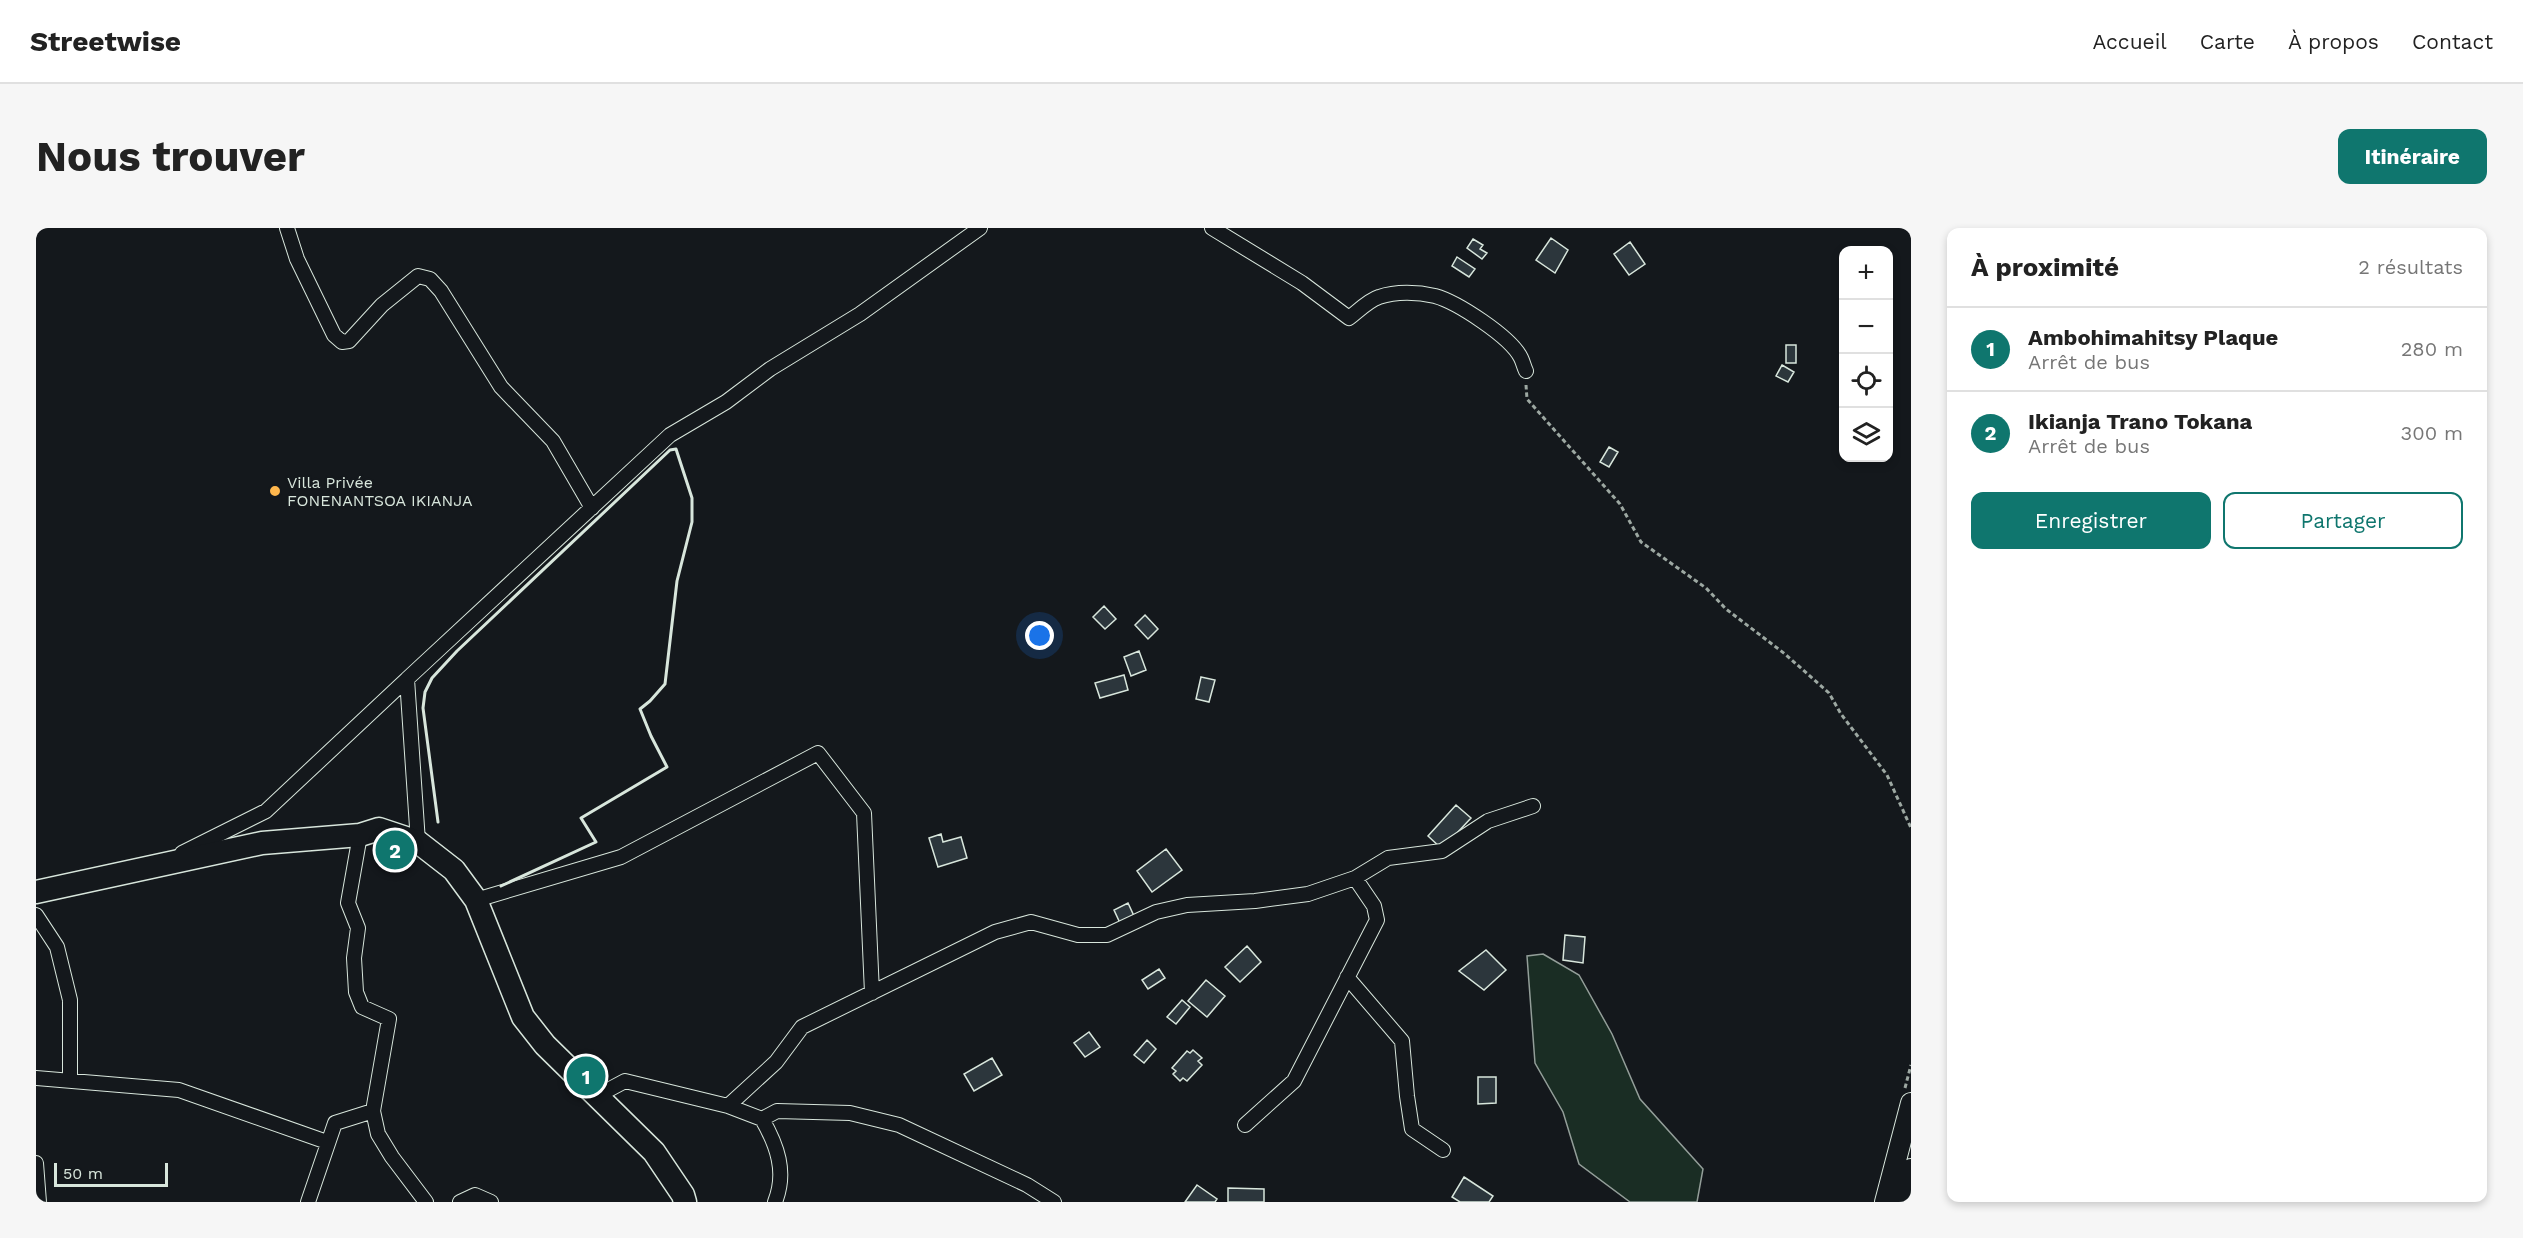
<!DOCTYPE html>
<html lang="fr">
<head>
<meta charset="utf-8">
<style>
	:root { --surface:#fff; --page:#f6f6f6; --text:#222; --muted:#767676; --line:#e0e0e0; --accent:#0f766e }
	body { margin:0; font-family:"Work Sans",sans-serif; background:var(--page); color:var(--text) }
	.controls { position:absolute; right:18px; top:18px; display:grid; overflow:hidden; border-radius:12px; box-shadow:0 3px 9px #0003 }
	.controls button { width:54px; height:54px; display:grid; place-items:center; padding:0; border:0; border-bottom:2px solid var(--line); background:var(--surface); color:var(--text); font:30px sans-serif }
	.scale { position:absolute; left:18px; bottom:15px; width:114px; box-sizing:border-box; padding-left:6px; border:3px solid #d8e6dc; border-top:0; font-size:16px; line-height:21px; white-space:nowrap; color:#d8e6dc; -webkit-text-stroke:4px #14181c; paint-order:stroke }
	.you { position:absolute; left:1004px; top:408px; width:21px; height:21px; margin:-15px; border:4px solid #fff; border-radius:50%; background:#1a73e8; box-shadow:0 0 0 9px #1a73e833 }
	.badge { display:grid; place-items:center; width:39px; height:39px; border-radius:50%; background:var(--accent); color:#fff; font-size:20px; font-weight:700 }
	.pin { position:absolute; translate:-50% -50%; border:3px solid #fff; box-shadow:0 2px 6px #0006 }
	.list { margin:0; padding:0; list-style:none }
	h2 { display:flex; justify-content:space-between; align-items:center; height:78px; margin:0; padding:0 24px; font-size:26px }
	h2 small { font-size:20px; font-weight:400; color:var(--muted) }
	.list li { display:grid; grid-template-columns:39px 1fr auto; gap:18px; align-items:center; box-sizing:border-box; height:84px; padding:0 24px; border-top:2px solid var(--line) }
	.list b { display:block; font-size:22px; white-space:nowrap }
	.list p { margin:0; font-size:20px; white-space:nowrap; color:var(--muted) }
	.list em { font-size:20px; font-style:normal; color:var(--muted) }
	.actions { display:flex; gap:12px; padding:18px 24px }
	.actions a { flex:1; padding:14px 0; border:2px solid var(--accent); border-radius:12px; text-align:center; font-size:21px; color:var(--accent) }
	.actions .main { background:var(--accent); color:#fff }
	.icon { flex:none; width:33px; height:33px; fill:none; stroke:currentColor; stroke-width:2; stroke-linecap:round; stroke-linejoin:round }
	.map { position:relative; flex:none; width:1875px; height:974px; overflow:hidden; border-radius:12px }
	header { display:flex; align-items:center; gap:36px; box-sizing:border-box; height:84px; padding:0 30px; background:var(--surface); border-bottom:2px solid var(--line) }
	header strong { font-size:28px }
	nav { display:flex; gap:33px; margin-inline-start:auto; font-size:21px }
	.intro { display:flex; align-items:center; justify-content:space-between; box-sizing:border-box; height:144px; padding:0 36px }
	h1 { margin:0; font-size:42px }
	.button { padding:15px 27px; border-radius:12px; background:var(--accent); color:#fff; font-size:21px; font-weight:700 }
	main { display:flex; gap:36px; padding:0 36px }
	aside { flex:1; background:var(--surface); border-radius:12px; box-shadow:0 3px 9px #0003 }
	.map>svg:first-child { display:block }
	.green { fill:#1a2d24; stroke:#939e99; stroke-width:1.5 }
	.building { fill:#2c363c; stroke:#d8e6dc; stroke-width:1.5 }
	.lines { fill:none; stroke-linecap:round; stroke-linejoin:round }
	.street-casing { stroke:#d8e6dc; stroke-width:16 }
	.secondary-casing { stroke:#d8e6dc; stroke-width:22 }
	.primary-casing { stroke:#d8e6dc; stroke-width:25 }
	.path { stroke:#9da8a2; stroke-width:3; stroke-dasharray:4.5 3; stroke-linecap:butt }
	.street { stroke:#14181c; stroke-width:14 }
	.secondary { stroke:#14181c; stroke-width:20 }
	.primary { stroke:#14181c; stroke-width:22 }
	.wall { stroke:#d8e6dc; stroke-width:3 }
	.poi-dot { fill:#ffb74d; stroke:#14181c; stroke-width:2 }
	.labels { text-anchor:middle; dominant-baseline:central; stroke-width:4.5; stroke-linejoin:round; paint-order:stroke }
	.poi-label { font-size:16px; fill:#d8e6dc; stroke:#14181c; text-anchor:start }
</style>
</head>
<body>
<header>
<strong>Streetwise</strong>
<nav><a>Accueil</a><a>Carte</a><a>À propos</a><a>Contact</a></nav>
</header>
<div class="intro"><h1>Nous trouver</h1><a class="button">Itinéraire</a></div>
<main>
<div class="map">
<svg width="1875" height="974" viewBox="0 0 1875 974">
	<rect width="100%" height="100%" fill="#14181c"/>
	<path class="green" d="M1507,726L1543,747L1576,806L1604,871L1667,941L1661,974H1594L1543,936L1527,884L1499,835L1491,728Z"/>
	<path class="building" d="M1515,10L1532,22L1519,45L1500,32Z
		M1437,11L1447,17L1444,21L1451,25L1446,31L1431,20Z
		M1594,14L1609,36L1593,47L1578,26Z
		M1421,29L1439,41L1433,49L1416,38Z
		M1750,117H1760V135H1750Z
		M1746,137L1758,144L1752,154L1740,148Z
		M1573,219L1582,224L1573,239L1564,234Z
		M1068,378L1080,391L1069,401L1057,389Z
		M1109,387L1122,401L1112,411L1099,397Z
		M1103,423L1110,442L1095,448L1088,429Z
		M1088,447L1092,462L1064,470L1059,455Z
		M1165,449L1179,452L1173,474L1160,471Z
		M1420,577L1435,590L1406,621L1392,608Z
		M905,606L907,614L925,609L931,630L902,639L893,610Z
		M1130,621L1146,642L1116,664L1101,643Z
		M1092,675L1098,688L1084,695L1078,682Z
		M1529,707L1549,709L1547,735L1527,732Z
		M1211,718L1225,734L1204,754L1189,739Z
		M1450,722L1470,742L1448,762L1423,743Z
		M1123,741L1129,750L1112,761L1106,752Z
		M1170,752L1189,768L1171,789L1152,773Z
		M1146,772L1154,779L1140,796L1131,789Z
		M1053,804L1064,819L1049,829L1038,815Z
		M1111,812L1120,821L1108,835L1098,827Z
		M1157,822L1166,830L1162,833L1166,837L1151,853L1147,850L1144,853L1137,846L1140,843L1136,840L1151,823L1154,825Z
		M956,830L966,847L938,863L928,846Z
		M1442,849H1460V875L1442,876Z
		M1428,949L1457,968L1453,974H1424L1416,969Z
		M1161,957L1181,971L1179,974H1149Z
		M1192,960L1228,961V974H1192Z"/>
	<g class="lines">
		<defs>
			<path id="street" d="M251,0L261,31L298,107L306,114L313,113L346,77L382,48L394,51L405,63L465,159L517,213L556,280
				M1176,0L1266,55L1313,90C1322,83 1333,72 1343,69C1360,63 1382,64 1399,68C1421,74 1475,109 1485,130C1487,134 1488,139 1490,143
				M382,614L371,451L634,207L690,174L734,141L824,86L944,0
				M146,625L230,583L371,451
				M1319,650L1352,630L1406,623L1452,593L1497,578
				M440,672L585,629L782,525L828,585L836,765
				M0,687L21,719L34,772V853
				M1311,749L1366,813L1371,868L1376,901L1407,922
				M0,850L143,862L291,914
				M561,868L589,853L692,878L726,891L741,883L814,885L863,897L991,957L1018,974
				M692,878L740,834L766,799L959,704L995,694L1042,707H1071L1120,684L1151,677L1219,673L1272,666L1319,650L1338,678L1341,692L1258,853L1209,897
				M337,883L342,906L356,929L390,974
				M726,891C741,917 751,944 739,974
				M0,935L3,974
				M272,974L299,895L337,883L353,791L326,779L320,764L318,730L322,700L312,675L324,607
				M424,974L439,967L455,974"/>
			<path id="secondary" d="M1849,974L1875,875
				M1865,974L1875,941"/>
			<path id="primary" d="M0,664L226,615L324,607L343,601L382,614L418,642L440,672L487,789L509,817L618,924L647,967L649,974"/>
		</defs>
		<use href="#street" class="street-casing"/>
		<use href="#secondary" class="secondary-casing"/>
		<use href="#primary" class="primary-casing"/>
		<path class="path" d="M1490,157L1491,171L1584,276L1605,314L1670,360L1690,381L1749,426L1793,465L1805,486L1851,547L1875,600
			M1869,860L1875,837"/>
		<use href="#street" class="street"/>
		<use href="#secondary" class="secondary"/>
		<use href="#primary" class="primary"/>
		<path class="wall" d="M402,594L387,480L389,464L396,450L421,423L634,222L640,221L656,270V294L641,353L629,456L614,473L604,481L615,508L631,539L545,590L560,614L465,658"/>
	</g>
	<circle class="poi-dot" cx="239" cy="263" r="6"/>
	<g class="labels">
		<g class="poi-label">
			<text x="251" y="254">Villa Privée<tspan x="251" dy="18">FONENANTSOA IKIANJA</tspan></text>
		</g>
	</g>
</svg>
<div class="controls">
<button>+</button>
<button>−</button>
<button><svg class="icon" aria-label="locate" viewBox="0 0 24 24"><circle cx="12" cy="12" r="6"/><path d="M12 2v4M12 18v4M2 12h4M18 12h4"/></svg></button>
<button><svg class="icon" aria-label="layers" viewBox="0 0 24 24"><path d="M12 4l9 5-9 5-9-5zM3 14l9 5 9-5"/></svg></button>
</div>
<div class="scale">50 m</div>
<div class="you"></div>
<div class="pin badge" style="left:550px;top:848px">1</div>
<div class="pin badge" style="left:359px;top:622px">2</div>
</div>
<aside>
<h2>À proximité<small>2 résultats</small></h2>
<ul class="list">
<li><span class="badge">1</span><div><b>Ambohimahitsy Plaque</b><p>Arrêt de bus</p></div><em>280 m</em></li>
<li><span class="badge">2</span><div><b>Ikianja Trano Tokana</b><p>Arrêt de bus</p></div><em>300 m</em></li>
</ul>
<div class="actions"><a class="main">Enregistrer</a><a>Partager</a></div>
</aside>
</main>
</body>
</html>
